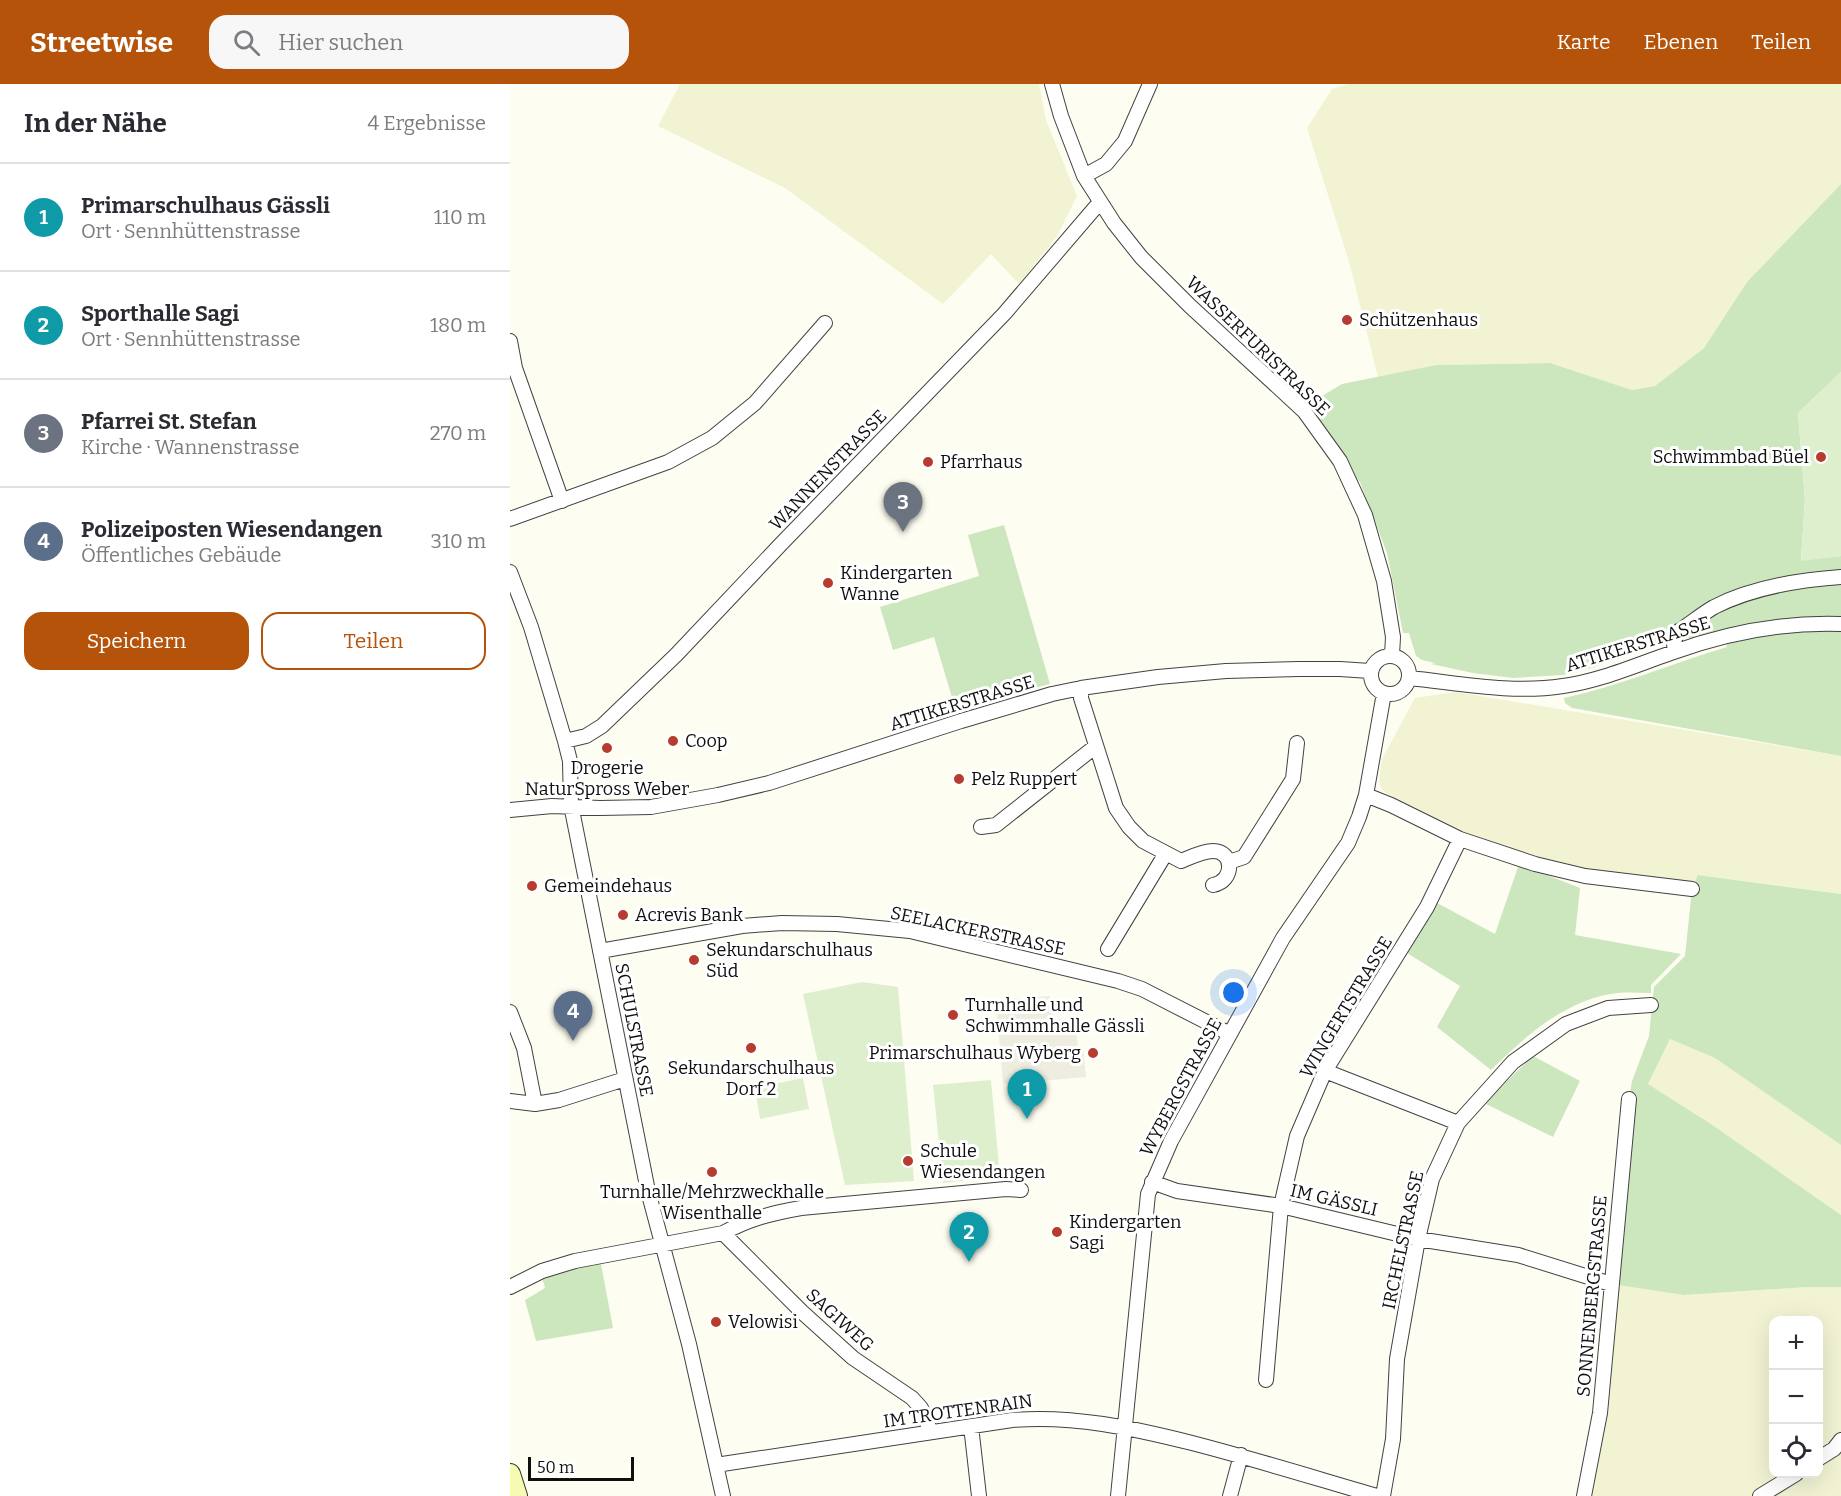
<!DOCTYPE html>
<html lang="de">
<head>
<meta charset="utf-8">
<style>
	:root { --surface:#fff; --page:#f7f7f7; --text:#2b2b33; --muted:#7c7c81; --line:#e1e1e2; --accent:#b45309 }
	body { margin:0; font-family:Bitter,serif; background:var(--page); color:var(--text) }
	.controls { position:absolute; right:18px; bottom:18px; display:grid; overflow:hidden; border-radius:12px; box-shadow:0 6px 24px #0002 }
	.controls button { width:54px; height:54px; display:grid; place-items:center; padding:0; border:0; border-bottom:2px solid var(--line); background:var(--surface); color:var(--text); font:30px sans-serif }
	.scale { position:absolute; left:18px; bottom:15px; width:106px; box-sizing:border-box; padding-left:6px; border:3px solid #0f0f0f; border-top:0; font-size:16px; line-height:21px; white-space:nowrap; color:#0f0f0f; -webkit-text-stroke:4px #fff; paint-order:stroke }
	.you { position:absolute; left:724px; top:909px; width:21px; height:21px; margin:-15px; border:4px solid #fff; border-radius:50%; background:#1a73e8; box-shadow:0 0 0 9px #1a73e833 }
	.badge { display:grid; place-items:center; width:39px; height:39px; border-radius:50%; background:var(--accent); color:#fff; font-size:20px; font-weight:700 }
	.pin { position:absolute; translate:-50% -50px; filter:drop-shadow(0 2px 3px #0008) }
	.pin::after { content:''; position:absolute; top:32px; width:21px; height:18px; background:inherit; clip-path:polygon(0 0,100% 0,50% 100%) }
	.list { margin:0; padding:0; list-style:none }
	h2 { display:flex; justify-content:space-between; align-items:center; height:78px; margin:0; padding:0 24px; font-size:26px }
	h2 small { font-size:20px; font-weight:400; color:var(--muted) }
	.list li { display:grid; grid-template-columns:39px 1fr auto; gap:18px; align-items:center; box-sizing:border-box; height:108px; padding:0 24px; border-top:2px solid var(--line) }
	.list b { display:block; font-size:22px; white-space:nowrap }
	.list p { margin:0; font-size:20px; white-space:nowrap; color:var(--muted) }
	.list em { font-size:20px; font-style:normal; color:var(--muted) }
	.actions { display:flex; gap:12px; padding:18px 24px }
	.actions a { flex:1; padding:14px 0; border:2px solid var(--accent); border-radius:18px; text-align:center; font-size:21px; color:var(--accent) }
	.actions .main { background:var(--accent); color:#fff }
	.icon { flex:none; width:33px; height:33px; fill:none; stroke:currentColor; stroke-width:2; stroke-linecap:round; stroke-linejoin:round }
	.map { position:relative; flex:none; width:1331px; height:1412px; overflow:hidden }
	header { display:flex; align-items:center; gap:36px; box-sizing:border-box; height:84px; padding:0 30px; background:var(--accent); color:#fff }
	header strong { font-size:28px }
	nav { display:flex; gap:33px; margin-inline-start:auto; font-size:21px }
	.search { width:420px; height:54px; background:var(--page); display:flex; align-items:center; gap:15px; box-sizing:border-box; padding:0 21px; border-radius:18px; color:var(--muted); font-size:22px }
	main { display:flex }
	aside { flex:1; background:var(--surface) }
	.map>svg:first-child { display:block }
	.farmland { fill:#f1f3d3; fill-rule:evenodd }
	.green { fill:#cce7bd }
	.pitch { fill:#deefce }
	.plaza { fill:#eeede0 }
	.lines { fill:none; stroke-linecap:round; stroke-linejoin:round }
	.minor-casing { stroke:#424242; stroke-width:16 }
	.secondary-casing { stroke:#313131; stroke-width:22 }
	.minor { stroke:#fff; stroke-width:14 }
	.secondary { stroke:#f7fab1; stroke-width:20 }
	.poi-dot { fill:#b63c2f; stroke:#fff; stroke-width:2 }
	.labels { text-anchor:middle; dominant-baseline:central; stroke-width:6; stroke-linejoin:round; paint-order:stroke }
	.poi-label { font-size:18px; fill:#0f0f0f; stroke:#fff; text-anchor:start }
	.street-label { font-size:18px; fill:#0f0f0f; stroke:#fff }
</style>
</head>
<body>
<header>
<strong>Streetwise</strong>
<div class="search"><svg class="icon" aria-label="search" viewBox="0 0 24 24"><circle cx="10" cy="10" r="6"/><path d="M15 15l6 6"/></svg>Hier suchen</div>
<nav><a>Karte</a><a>Ebenen</a><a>Teilen</a></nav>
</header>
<main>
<aside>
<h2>In der Nähe<small>4 Ergebnisse</small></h2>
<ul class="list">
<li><span class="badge" style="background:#0f9aa8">1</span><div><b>Primarschulhaus Gässli</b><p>Ort · Sennhüttenstrasse</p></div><em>110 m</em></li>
<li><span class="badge" style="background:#0f9aa8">2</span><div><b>Sporthalle Sagi</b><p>Ort · Sennhüttenstrasse</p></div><em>180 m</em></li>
<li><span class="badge" style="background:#6b7280">3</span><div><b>Pfarrei St. Stefan</b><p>Kirche · Wannenstrasse</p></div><em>270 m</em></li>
<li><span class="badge" style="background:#5c6f8a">4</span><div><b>Polizeiposten Wiesendangen</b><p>Öffentliches Gebäude</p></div><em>310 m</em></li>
</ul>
<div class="actions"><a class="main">Speichern</a><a>Teilen</a></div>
</aside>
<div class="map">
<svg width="1331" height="1412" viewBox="0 0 1331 1412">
	<rect width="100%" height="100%" fill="#fefdf1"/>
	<path class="farmland" d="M170,0H529L536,36L567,112L547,152L509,200L481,170L433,220L275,104L148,42Z
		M839,0H1331V100L1237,198L1194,264L1145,302L1122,306L1040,279L926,281L868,293L840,181L797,44L822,5Z
		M946,608L1331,672V810L1189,791L1182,805L1025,780L881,721L883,713L873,707L870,701L869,696L872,675L905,614Z
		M1160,955L1205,974L1331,1061V1131L1201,1040L1138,1000Z
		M1101,1200L1174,1211L1298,1203H1331V1412H1074ZM1264,1236H1308V1390H1264Z"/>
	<path class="green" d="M1331,100V288L1288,329L1295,416L1291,476L1331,472V672L1062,624L1055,619L1054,614C1110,602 1163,579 1217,563L1213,546L1183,554H1179L1178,549L1231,512L1165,552L1082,584L1053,591L1003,594L963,589L921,580L925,579L912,576L906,572L899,549H893L877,469L850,398L830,377L794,327L807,315L832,300L926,281L1040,279L1122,306L1145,302L1194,264L1237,198Z
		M494,441L540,600L508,608C497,605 484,613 475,618C467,623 455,624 446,627L424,553L383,566L370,523L469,492L458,451Z
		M1009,780L1070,804L1065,851L1171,870L1141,901V909C1130,909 1119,908 1108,909C1058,914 1015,952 981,986L927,943L950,902L897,869L927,819L985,850Z
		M1188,791L1331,810V1061L1205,974L1160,955L1138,1000L1201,1040L1331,1131V1203H1298L1174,1211L1101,1200L1119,1015L1122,997L1139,952L1144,903L1175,872L1182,805Z
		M1023,972L1070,997L1043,1053L974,1019Z
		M91,1180L103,1244L26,1257L15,1216L35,1204L32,1194L51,1187Z"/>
	<path class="pitch" d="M1331,288V472L1291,477L1295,416L1288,329Z
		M352,898L388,903L404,1097L335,1101L293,910Z
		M293,994L299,1025L250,1035L245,1004Z
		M481,996L490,1093L433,1099L423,1001Z"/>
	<path class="plaza" d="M540,912L542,936L565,934L568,964H573L576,993L493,1000L486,916Z"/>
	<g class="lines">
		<defs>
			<path id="minor" d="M542,0L551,32L574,92L604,139L631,173L680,222L794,327L830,377L855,431L874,497L883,553L882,571
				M574,92L596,80L615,57L640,0
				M0,257L5,284L52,417
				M0,435L158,378L202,354L245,319L315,239
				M0,488L21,543L55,657L60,677L61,721L138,1107L179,1260L213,1412
				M1165,567C1163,559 1164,553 1169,547C1181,539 1192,530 1204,523C1243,503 1288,496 1331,493
				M861 591a19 19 0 1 1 38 0a19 19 0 1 1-38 0Z
				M899,594C949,599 1002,610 1053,602C1090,597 1126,581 1161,569C1216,549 1273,538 1331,540
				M571,604V614L606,724L619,743L633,757L671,777C681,773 693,767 703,767C724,767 725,797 703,801
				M55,657L76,652L92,642L166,571L272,459L494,230L590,118
				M856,711L881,721L950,755L1025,780L1075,792L1182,805
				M0,726L42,722L90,724L141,723L208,711L259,699L451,637L542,610L571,604L648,593L716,587L789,585H830L860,587
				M471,743L486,741L586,662
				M719,778L734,773L783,695L787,659
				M598,865L656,769
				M90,867L232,842L272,839L327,840L400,847L608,897L632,905L720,950
				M0,928L14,964L25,1020
				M815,987L948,1039
				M0,1017L25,1020L49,1016L115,995
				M642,1098L667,1107L771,1122L908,1155L1008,1171L1101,1200
				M213,1149L292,1228L343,1274L402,1314L411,1324L421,1348
				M0,1203L32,1187L65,1177L213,1149C239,1135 262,1129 291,1124L496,1105L511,1106
				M756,1296L771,1122L787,1052L815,987L917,823L950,755
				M461,1342L469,1412
				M1308,1375L1324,1365L1331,1356
				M206,1381L502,1336C564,1331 622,1344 682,1359C744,1375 805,1394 867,1412
				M608,1412L638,1110L661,1057L773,854L838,759L849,733L856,711L874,609
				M720,1412L731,1371
				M873,1412L883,1355L887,1275L908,1155L922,1095L948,1039L1003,978L1056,940L1098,924L1141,921
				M1074,1412L1090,1329L1119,1015
				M1250,1412L1286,1390"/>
			<path id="secondary" d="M0,1390L7,1412"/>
		</defs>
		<use href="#minor" class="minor-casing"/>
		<use href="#secondary" class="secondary-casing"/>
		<use href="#minor" class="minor"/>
		<use href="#secondary" class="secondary"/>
	</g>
	<g class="poi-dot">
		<circle cx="837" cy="236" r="6"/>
		<circle cx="1311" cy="373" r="6"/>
		<circle cx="418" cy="378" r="6"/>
		<circle cx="318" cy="499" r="6"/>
		<circle cx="163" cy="657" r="6"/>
		<circle cx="97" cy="664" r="6"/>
		<circle cx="449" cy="695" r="6"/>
		<circle cx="22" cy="802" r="6"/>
		<circle cx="113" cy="831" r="6"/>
		<circle cx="184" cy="876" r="6"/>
		<circle cx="443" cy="931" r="6"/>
		<circle cx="241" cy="964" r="6"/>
		<circle cx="583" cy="969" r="6"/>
		<circle cx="398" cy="1077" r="6"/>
		<circle cx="202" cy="1088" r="6"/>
		<circle cx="547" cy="1148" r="6"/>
		<circle cx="206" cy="1238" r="6"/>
	</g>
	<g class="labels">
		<g class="poi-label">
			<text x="849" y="236">Schützenhaus</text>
			<text x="1299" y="373" text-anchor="end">Schwimmbad Büel</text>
			<text x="430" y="378">Pfarrhaus</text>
			<text x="330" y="489">Kindergarten<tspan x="330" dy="21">Wanne</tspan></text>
			<text x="175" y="657">Coop</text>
			<text x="97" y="684" text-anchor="middle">Drogerie<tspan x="97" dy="21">NaturSpross Weber</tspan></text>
			<text x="461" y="695">Pelz Ruppert</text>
			<text x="34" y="802">Gemeindehaus</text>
			<text x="125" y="831">Acrevis Bank</text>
			<text x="196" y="866">Sekundarschulhaus<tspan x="196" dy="21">Süd</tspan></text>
			<text x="455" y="921">Turnhalle und<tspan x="455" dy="21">Schwimmhalle Gässli</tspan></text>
			<text x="571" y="969" text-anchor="end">Primarschulhaus Wyberg</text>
			<text x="241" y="984" text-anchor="middle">Sekundarschulhaus<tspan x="241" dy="21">Dorf 2</tspan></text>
			<text x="410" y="1067">Schule<tspan x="410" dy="21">Wiesendangen</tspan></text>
			<text x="202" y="1108" text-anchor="middle">Turnhalle/Mehrzweckhalle<tspan x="202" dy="21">Wisenthalle</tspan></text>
			<text x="559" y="1138">Kindergarten<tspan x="559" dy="21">Sagi</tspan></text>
			<text x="218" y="1238">Velowisi</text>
		</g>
		<g class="street-label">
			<text transform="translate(748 262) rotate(44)">WASSERFURISTRASSE</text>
			<text transform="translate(318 386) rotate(-46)">WANNENSTRASSE</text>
			<text transform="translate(1128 560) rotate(-17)">ATTIKERSTRASSE</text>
			<text transform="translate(452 619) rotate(-17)">ATTIKERSTRASSE</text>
			<text transform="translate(468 847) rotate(12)">SEELACKERSTRASSE</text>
			<text transform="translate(836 923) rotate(-59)">WINGERTSTRASSE</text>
			<text transform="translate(124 946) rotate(79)">SCHULSTRASSE</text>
			<text transform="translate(671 1003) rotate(-62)">WYBERGSTRASSE</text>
			<text transform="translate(824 1116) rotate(13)">IM GÄSSLI</text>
			<text transform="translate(893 1156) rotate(-78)">IRCHELSTRASSE</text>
			<text transform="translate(1082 1212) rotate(-85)">SONNENBERGSTRASSE</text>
			<text transform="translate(330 1236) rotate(42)">SAGIWEG</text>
			<text transform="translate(448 1327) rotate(-8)">IM TROTTENRAIN</text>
		</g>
	</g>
</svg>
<div class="controls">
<button>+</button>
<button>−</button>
<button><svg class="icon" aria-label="locate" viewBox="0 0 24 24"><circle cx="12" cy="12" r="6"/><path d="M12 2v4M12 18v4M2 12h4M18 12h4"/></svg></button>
</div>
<div class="scale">50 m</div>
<div class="you"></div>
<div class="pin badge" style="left:517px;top:1035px;background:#0f9aa8">1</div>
<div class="pin badge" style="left:459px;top:1178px;background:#0f9aa8">2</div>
<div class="pin badge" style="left:393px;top:448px;background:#6b7280">3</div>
<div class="pin badge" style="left:63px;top:957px;background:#5c6f8a">4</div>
</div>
</main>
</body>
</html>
